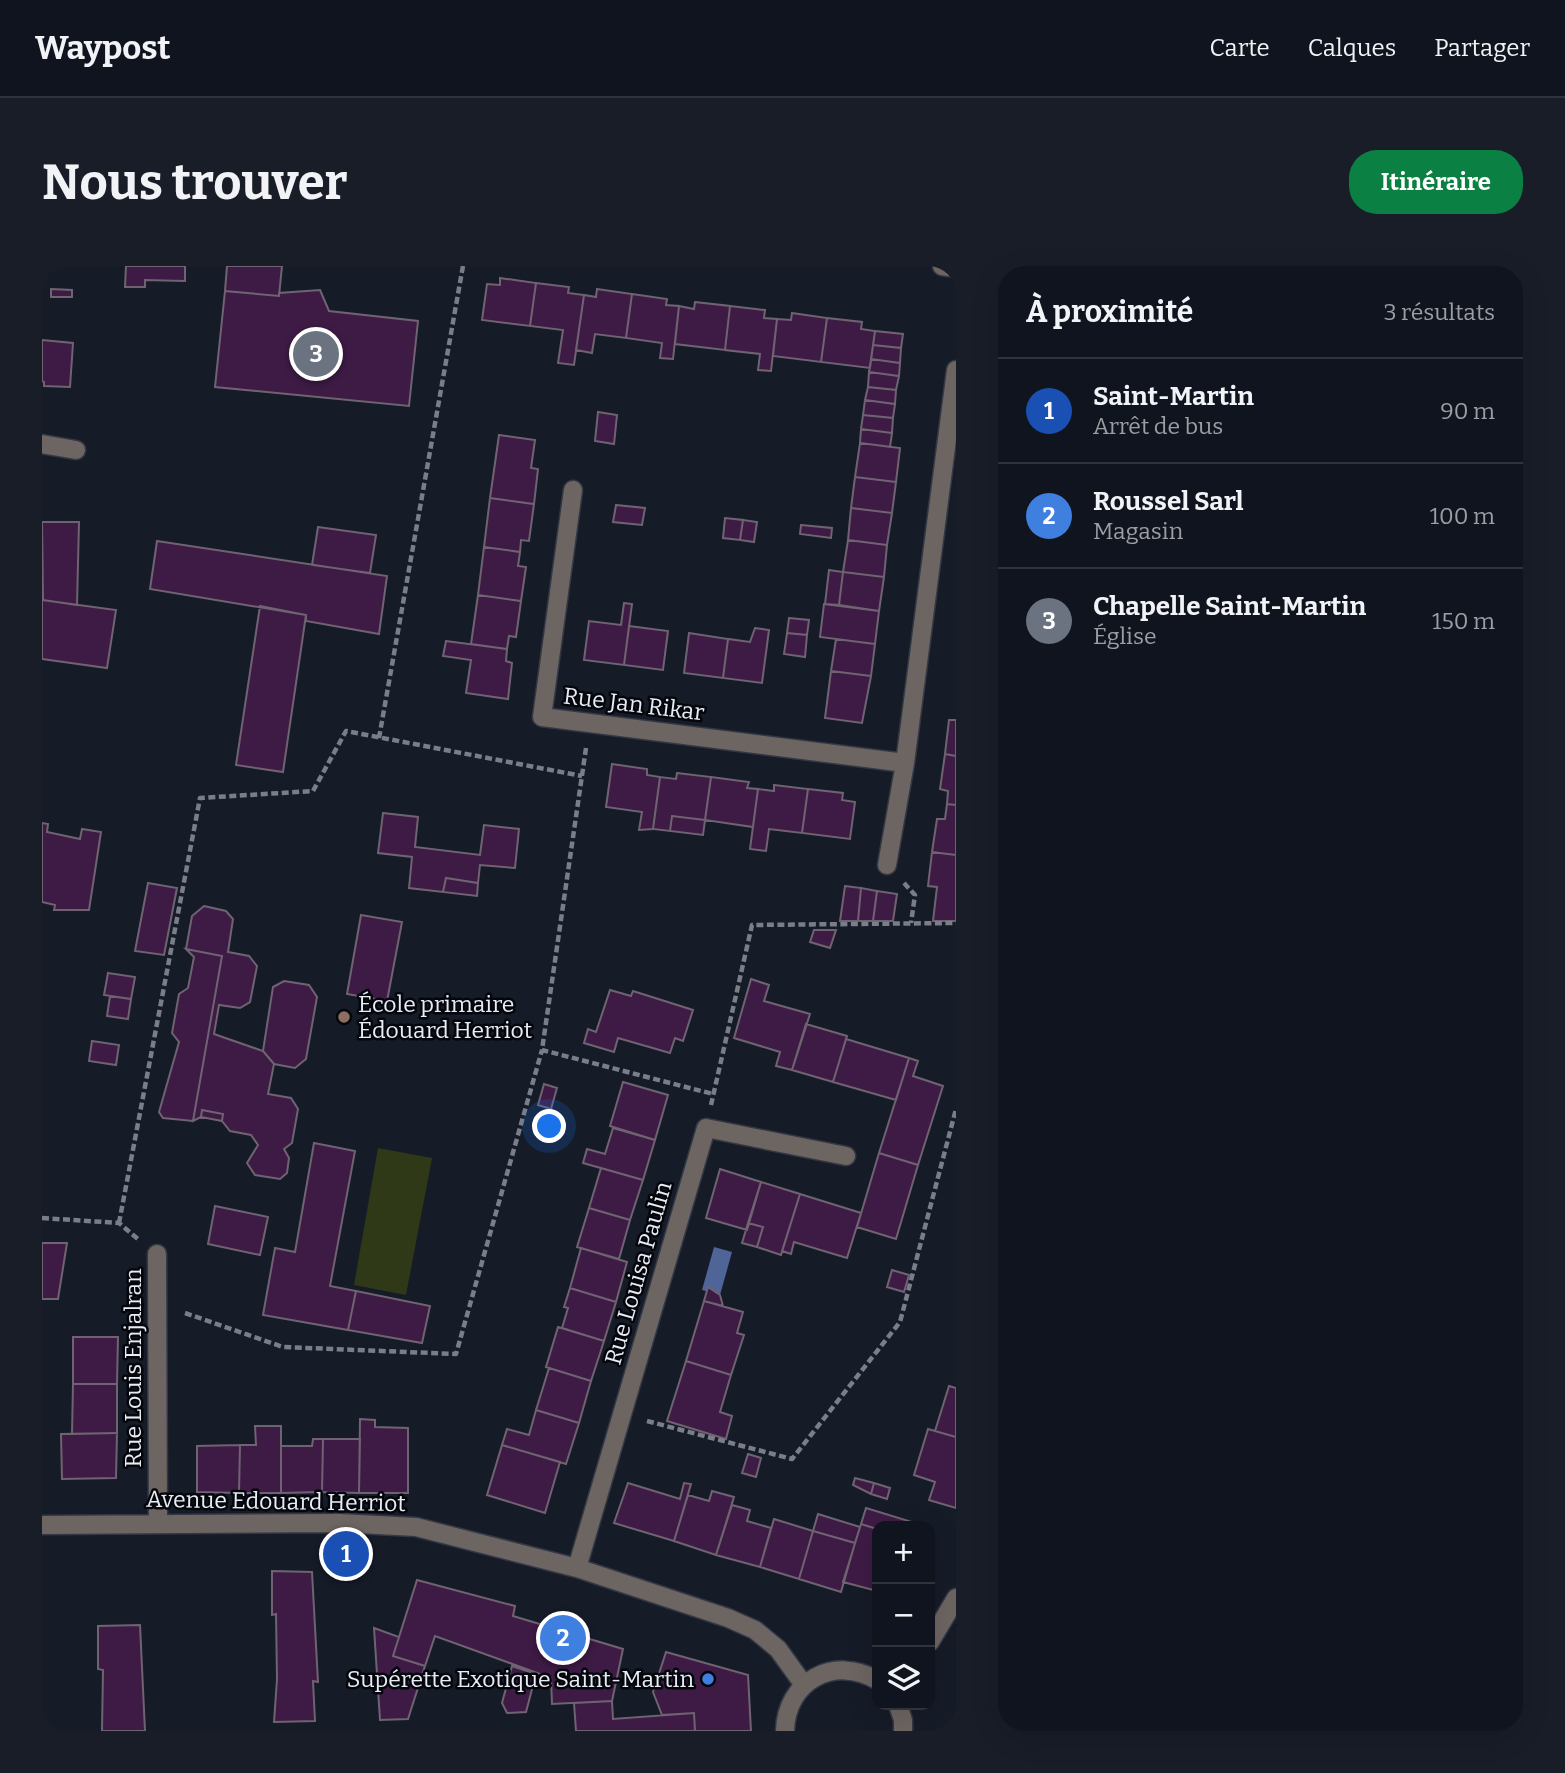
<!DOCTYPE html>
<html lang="fr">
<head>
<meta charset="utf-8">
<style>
	:root { --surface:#10141e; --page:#191d27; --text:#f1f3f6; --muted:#9c9ea4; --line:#30333c; --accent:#0b8043 }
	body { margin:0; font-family:Bitter,serif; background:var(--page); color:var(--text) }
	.controls { position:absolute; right:21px; bottom:21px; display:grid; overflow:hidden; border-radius:14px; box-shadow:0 7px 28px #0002 }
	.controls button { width:63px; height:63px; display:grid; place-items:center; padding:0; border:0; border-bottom:2px solid var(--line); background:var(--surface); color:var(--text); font:35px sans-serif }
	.you { position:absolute; left:508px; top:861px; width:24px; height:24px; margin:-18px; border:5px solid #fff; border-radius:50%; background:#1a73e8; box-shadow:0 0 0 10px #1a73e833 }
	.badge { display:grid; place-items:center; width:46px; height:46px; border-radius:50%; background:var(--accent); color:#fff; font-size:23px; font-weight:700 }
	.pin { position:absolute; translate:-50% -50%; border:4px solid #fff; box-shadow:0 2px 7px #0006 }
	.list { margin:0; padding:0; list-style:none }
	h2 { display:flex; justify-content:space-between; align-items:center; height:91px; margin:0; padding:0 28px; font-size:30px }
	h2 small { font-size:23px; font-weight:400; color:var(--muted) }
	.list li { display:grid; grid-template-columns:46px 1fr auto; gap:21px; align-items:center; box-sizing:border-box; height:105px; padding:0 28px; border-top:2px solid var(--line) }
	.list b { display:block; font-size:26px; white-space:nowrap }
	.list p { margin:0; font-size:23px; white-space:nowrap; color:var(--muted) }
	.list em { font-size:23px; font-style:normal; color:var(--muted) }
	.icon { flex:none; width:38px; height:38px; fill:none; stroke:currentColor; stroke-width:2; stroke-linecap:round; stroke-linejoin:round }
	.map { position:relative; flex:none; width:914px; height:1465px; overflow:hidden; border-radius:28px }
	header { display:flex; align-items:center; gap:42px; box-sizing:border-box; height:98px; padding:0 35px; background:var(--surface); border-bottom:2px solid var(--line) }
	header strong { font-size:33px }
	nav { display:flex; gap:38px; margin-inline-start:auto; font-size:24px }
	.intro { display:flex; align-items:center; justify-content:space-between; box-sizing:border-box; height:168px; padding:0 42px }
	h1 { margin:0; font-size:49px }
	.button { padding:18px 32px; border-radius:28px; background:var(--accent); color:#fff; font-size:24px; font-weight:700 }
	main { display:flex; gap:42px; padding:0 42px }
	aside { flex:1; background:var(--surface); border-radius:28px; box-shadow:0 7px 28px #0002 }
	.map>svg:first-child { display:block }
	.green { fill:#2f3917 }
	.water { fill:#4f6597 }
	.building { fill:#3e1b45; stroke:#6f6371; stroke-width:2 }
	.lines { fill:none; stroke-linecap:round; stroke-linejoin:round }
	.minor-casing { stroke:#333845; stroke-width:21 }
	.path { stroke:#797e89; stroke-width:4.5; stroke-dasharray:7 3.5; stroke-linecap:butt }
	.minor { stroke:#6d6561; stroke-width:18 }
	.education-dot { fill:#8d6e63; stroke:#04060b; stroke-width:2.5 }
	.shop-dot { fill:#3f7fe0; stroke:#04060b; stroke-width:2.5 }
	.labels { text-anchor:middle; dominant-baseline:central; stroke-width:5; stroke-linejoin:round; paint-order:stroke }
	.street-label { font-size:23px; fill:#e7ecf5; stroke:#04060b }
	.poi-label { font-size:23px; fill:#e7ecf5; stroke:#04060b; text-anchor:start }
</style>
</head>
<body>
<header>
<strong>Waypost</strong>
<nav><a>Carte</a><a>Calques</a><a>Partager</a></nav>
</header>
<div class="intro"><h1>Nous trouver</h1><a class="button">Itinéraire</a></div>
<main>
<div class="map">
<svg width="914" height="1465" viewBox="0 0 914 1465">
	<rect width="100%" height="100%" fill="#161b28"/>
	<path class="green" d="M336,882L390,892L364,1029L312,1019Z"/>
	<path class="water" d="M672,981L690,986L678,1029L660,1024Z"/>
	<path class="building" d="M84,0H143V15L103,14V21H83Z
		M185,0H240L237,30L183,25Z
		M458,12L494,17L488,60L440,54L445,18L458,19Z
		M494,17L527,21L526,27L542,29L532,99L516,97L521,64L488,60Z
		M9,23L30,24V31H9Z
		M555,23L590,28L584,72L553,68L550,87L534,84L542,29L554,31Z
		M278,24L287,45L376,55L367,140L173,121L183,25L237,30V27Z
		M590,28L625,33L624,39L637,40L631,93L618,92L620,77L584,72Z
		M653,36L688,40L683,84L633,78L637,40L652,43Z
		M688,40L723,44L722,52L735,53L729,105L716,104L718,88L683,84Z
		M750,47L785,52L779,96L731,90L735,53L749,54Z
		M785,52L820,56L819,63L833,65L828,102L779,96Z
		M833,65L861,68L859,82L831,79Z
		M0,74L31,77L28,121L2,120V116L0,115Z
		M831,79L859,82L858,97L829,93Z
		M829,93L858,97L857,110L827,106Z
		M827,106L857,110L854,124L826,121Z
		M826,121L854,124L853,138L823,134Z
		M823,134L853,138L851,152L821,149Z
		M556,146L575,149L572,178L553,175Z
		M821,149L851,152L850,167L819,163Z
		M819,163L850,167L848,181L818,177Z
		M457,169L493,174L489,202L496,203L492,238L448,232Z
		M818,177L858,182L854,216L813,211Z
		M813,211L854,216L850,247L809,242Z
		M448,232L492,238L487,275L479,274L478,286L442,281Z
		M574,239L603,242L600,259L571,256Z
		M809,242L850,247L845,279L806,274Z
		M683,252L701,254L698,274L681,272Z
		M701,254L715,256L712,276L698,274Z
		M0,256H37L35,339L1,334Z
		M759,259L790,262L789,272L758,268Z
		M276,261L334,269L328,307L270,299Z
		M806,274L845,279L842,311L801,306Z
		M115,275L345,310L337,368L264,355V349L108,323Z
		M442,281L478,286L476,300L484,301L479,335L436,329Z
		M787,304L801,306L797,339L783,338Z
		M801,306L842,311L837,345L797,339Z
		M436,329L479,335L474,371L467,370L465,383L429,378Z
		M0,334L74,344L65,402L0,393Z
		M582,337L590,338L582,399L542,394L547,355L579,359Z
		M782,338L837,345L833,378L778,371Z
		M218,340L264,349L241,506L194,499Z
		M747,352L767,354L765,369L745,367Z
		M587,360L626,365L621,404L582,399Z
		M713,362L727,364L720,417L681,412L686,373L708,376Z
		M647,367L686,373L681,412L642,407Z
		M745,367L765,369L763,391L742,388Z
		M794,373L833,378L829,410L789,405Z
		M404,375L465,383L464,395L470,397L466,433L424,427L429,394L401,390Z
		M789,405L829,410L820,457L783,452Z
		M907,454H914V490L903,488Z
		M903,488L914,490V539L905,538L906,525L898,523Z
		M570,498L605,503V509L618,511L611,563L597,564L600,546L564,541Z
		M635,507L669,511L663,554L630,550L628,565L611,563L618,511L634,513Z
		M669,511L707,516L705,522L716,523L711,561L663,554Z
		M732,519L766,523L760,567L727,563L724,585L708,583L716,523L732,525Z
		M766,523L801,527L800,534L813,536L808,573L760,567Z
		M905,538L914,539V589L890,586L895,553H903Z
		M341,547L376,551L373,581L438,589L442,559L477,563L473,602L438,599L436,617L404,612L401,626L367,622L370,591L336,587Z
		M630,550L663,554L661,569L628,565Z
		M0,557L6,558L5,566L38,573L40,563L59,566L47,644H12L13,639L0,636Z
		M890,586L914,589V655H891L895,621L886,620Z
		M404,612L436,617L435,630L401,626Z
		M106,617L135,622L122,689L93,685Z
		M803,620L819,622L816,655H798Z
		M819,622L835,625L831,655H816Z
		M835,625L855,628L851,655H831Z
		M162,640L184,645L191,653L186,686L207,690L215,700L208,736L198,742L177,739L172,768L221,785L232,798L226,828L249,832L256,843L250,877L242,883L247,892L245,907L238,913L213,909L205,897L216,879L209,869L188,865L180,855L181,848L160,844L159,851L151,855L180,690L144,683L150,650Z
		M319,649L360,656L345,735L305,728Z
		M772,664H794L788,682L768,676Z
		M144,683L180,690L151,855L121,852L117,846L137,776L130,767L137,728L146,722L152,691Z
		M66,707L93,711L89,733L62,729Z
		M709,713L727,719L722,735L768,748L750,804L734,800L738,786L692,772Z
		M242,715L267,719L275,731L264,793L253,802L232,798L221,785L231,721Z
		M568,724L589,730L591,725L651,744L641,775L633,772L628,787L576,772L572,786L542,777L546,763L554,766Z
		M68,730L89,733L86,753L65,750Z
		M764,758L805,770L791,816L750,804Z
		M804,773L867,792L854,834L791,816Z
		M50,775L77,779L74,799L47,795Z
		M867,792L876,795L871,810L901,820L876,899L837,887Z
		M581,816L626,829L613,874L568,860Z
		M502,818L515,822L509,843L496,839Z
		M160,844L181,848L180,855L159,851Z
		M571,862L613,874L601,914L541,897L545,883L563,888Z
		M272,877L313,885L288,1020L314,1025L306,1064L221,1049L233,982L253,986Z
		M837,887L876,899L854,973L815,961Z
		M559,902L601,914L588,954L547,942Z
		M678,903L719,916L705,964L664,952Z
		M719,916L758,928L739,989L715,981L721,961L706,957Z
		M758,928L819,947L805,992L752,976L749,988L740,985Z
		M173,940L226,951L218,989L166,978Z
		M547,942L588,954L577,993L535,981Z
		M706,957L721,961L715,981L700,977Z
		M0,977H25L16,1033H0Z
		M539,982L585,996L574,1036L528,1022Z
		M850,1004L867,1009L862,1026L845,1021Z
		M666,1021L678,1029L681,1040L662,1035Z
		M528,1022L574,1036L562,1075L520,1062L526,1042L522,1041Z
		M314,1025L388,1040L380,1077L306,1064Z
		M662,1035L701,1046L695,1067L702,1069L689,1109L644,1095Z
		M516,1061L562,1075L549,1115L504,1101Z
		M31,1071H76L75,1118H31Z
		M644,1095L689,1109L678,1146L690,1150L684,1173L625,1155Z
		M507,1102L549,1115L537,1157L494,1144Z
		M31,1118H75V1167L30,1168Z
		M907,1120L914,1122V1171L893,1165Z
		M494,1144L537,1157L524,1198L460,1179L465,1163L487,1169Z
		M318,1153L333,1154V1161L366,1162V1227H317Z
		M213,1160H239V1227H197L198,1179H214Z
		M886,1163L914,1171V1242L887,1234L893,1216L872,1209Z
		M75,1167L74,1212L20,1213L19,1168Z
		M271,1173H281L280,1226L239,1227V1180H270Z
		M281,1173H318L317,1227L280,1226Z
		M198,1179L197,1227L155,1226V1180Z
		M460,1179L518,1196L503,1247L445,1229Z
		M706,1188L719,1192L714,1211L700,1207Z
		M813,1212L832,1217L829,1228L811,1219Z
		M586,1217L638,1233L642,1217L649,1218L632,1275L572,1257Z
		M832,1217L848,1222L845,1233L829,1228Z
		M670,1225L692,1231L674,1289L632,1275L646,1229L667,1235Z
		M690,1239L708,1244L705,1255L729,1262L718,1301L674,1289Z
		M824,1242L870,1256L868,1260H835V1263L819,1258Z
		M776,1248L818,1261L813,1277L771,1265Z
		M732,1253L771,1265L757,1313L718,1301Z
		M819,1258L835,1263V1325L801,1316Z
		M771,1265L813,1277L799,1326L757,1313Z
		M230,1305L270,1306L276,1416L271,1415L273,1455L232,1456L235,1413L234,1348L230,1349Z
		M375,1314L473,1340L471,1350L581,1383L570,1435L510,1438L509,1412L393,1370L383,1400L351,1390Z
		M98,1359L103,1465H60L61,1404L56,1403V1360Z
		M332,1362L357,1371L351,1390L383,1400L366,1453L338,1454Z
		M624,1386L706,1409L709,1465H653L652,1447L620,1449L611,1426Z
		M470,1400L494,1408L484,1446L465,1447L460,1437Z
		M570,1435L571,1453L652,1447L653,1465H534L532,1437Z"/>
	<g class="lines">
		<defs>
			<path id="minor" d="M900,0L914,2
				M0,178L34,184
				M531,224L500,451L863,497
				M845,599L863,497L914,104
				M115,988L116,1258
				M0,1259L297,1257L374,1261L535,1302L686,1352L713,1364L736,1383L762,1419
				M535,1302L664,862L804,890
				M888,1376L914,1332
				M856,1439L861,1454V1465
				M743,1465C744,1415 792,1389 835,1414"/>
		</defs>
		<use href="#minor" class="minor-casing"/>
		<path class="path" d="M337,472L421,0
			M544,482L500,784L671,828
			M862,617L873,629L869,657
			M669,839L710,659L914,657
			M0,952L77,957L96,973
			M77,957L158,532L271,525L304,465L540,510
			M143,1047L241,1081L414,1088L500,784
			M605,1155L750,1193L858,1056L914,843"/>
		<use href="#minor" class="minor"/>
	</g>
	<circle class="education-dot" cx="302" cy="751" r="7"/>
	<circle class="shop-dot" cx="666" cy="1413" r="7"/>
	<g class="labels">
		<g class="street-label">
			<text transform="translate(592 438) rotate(7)">Rue Jan Rikar</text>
			<text transform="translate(596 1007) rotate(-74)">Rue Louisa Paulin</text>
			<text transform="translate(91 1102) rotate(-90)">Rue Louis Enjalran</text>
			<text transform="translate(234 1235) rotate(1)">Avenue Edouard Herriot</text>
		</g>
		<g class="poi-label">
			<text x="316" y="738">École primaire<tspan x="316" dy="26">Édouard Herriot</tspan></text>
			<text x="652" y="1413" text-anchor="end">Supérette Exotique Saint-Martin</text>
		</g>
	</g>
</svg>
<div class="controls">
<button>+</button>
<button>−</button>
<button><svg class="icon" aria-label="layers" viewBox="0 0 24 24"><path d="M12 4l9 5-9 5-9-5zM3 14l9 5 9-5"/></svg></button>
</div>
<div class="you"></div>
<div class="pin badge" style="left:304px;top:1288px;background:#1a4fb4">1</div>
<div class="pin badge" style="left:521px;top:1372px;background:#3f7fe0">2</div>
<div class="pin badge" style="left:274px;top:88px;background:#6b7280">3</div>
</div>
<aside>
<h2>À proximité<small>3 résultats</small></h2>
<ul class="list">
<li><span class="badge" style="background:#1a4fb4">1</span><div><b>Saint-Martin</b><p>Arrêt de bus</p></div><em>90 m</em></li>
<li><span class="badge" style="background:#3f7fe0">2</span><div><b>Roussel Sarl</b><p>Magasin</p></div><em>100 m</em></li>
<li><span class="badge" style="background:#6b7280">3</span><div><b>Chapelle Saint-Martin</b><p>Église</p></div><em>150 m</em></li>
</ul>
</aside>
</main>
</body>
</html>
